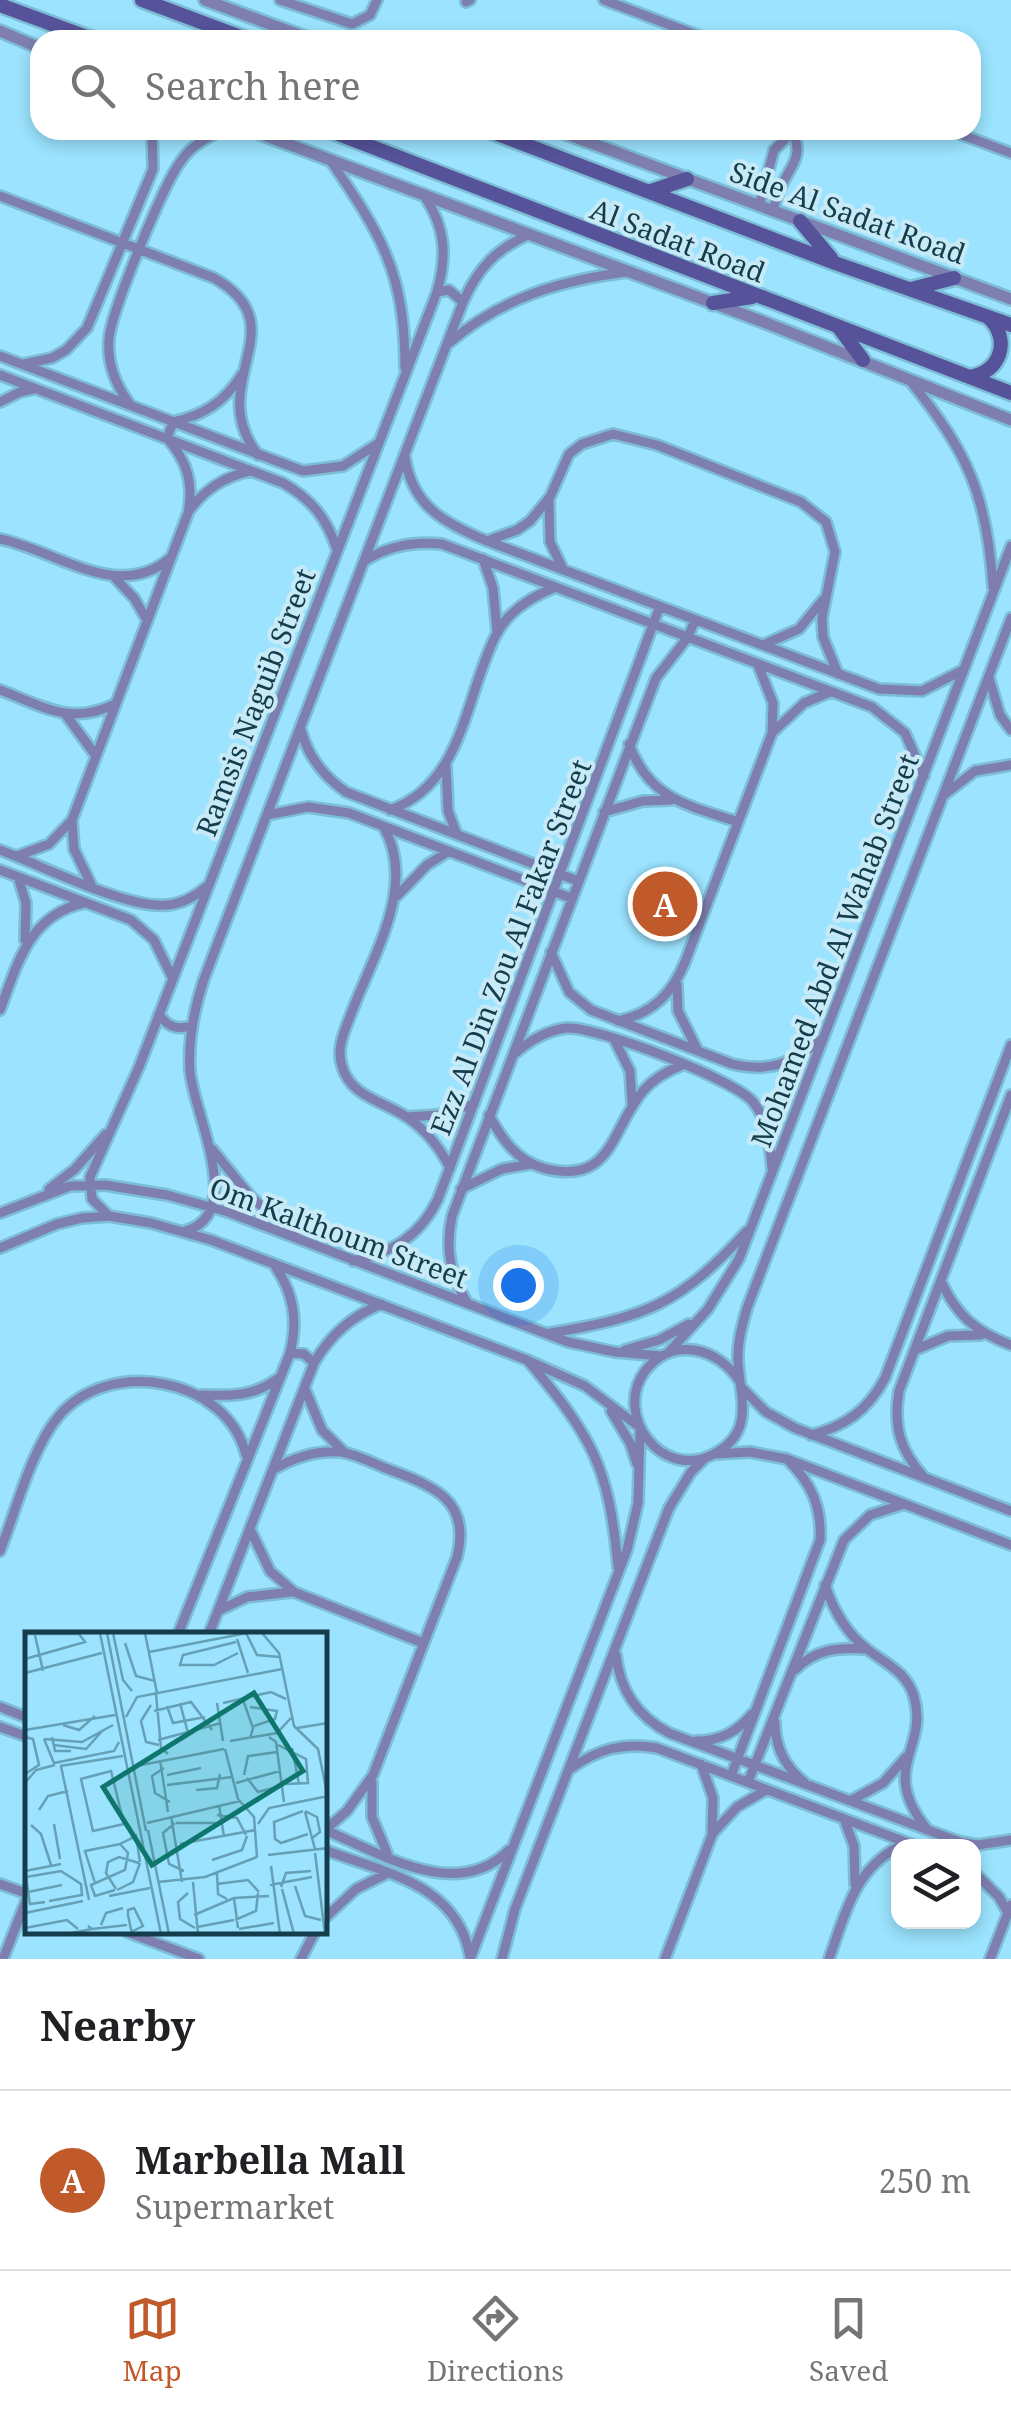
<!DOCTYPE html>
<html lang="en">
<head>
<meta charset="utf-8">
<style>
	:root { --surface:#fff; --page:#f6f6f6; --text:#202124; --muted:#757577; --line:#e0e0e0; --accent:#c05a2b }
	body { margin:0; font-family:"Noto Serif",serif; background:var(--page); color:var(--text) }
	.controls { position:absolute; right:30px; bottom:30px; display:grid; overflow:hidden; border-radius:20px; box-shadow:0 5px 15px #0003 }
	.controls button { width:90px; height:90px; display:grid; place-items:center; padding:0; border:0; border-bottom:2px solid var(--line); background:var(--surface); color:var(--text); font:50px sans-serif }
	.you { position:absolute; left:518px; top:1285px; width:35px; height:35px; margin:-25px; border:8px solid #fff; border-radius:50%; background:#1a73e8; box-shadow:0 0 0 15px #1a73e833 }
	.badge { display:grid; place-items:center; width:65px; height:65px; border-radius:50%; background:var(--accent); color:#fff; font-size:32px; font-weight:700 }
	.pin { position:absolute; translate:-50% -50%; border:5px solid #fff; box-shadow:0 2px 10px #0006 }
	.list { margin:0; padding:0; list-style:none }
	h2 { display:flex; justify-content:space-between; align-items:center; height:130px; margin:0; padding:0 40px; font-size:42px }
	h2 small { font-size:32px; font-weight:400; color:var(--muted) }
	.list li { display:grid; grid-template-columns:65px 1fr auto; gap:30px; align-items:center; box-sizing:border-box; height:180px; padding:0 40px; border-top:2px solid var(--line) }
	.list b { display:block; font-size:38px; white-space:nowrap }
	.list p { margin:0; font-size:32px; white-space:nowrap; color:var(--muted) }
	.list em { font-size:32px; font-style:normal; color:var(--muted) }
	.icon { flex:none; width:55px; height:55px; fill:none; stroke:currentColor; stroke-width:2; stroke-linecap:round; stroke-linejoin:round }
	.map { position:relative; flex:none; width:1011px; height:1959px; overflow:hidden }
	.search { position:absolute; background:var(--surface); box-shadow:0 5px 15px #0003; left:30px; right:30px; top:30px; height:110px; display:flex; align-items:center; gap:25px; box-sizing:border-box; padding:0 35px; border-radius:30px; color:var(--muted); font-size:38px }
	.sheet { height:310px; background:var(--surface) }
	nav { display:flex; justify-content:space-around; align-items:center; box-sizing:border-box; height:140px; border-top:2px solid var(--line); background:var(--surface); font-size:28px; color:var(--muted) }
	nav a { display:grid; justify-items:center; gap:5px }
	nav .on { color:var(--accent) }
	.map>svg:first-child { display:block }
	.lines { fill:none; stroke-linecap:round; stroke-linejoin:round }
	.minor-casing { stroke:#7dbed6; stroke-width:14 }
	.tertiary-casing { stroke:#7dbed6; stroke-width:16 }
	.secondary-casing { stroke:#7dbed6; stroke-width:19 }
	.minor { stroke:#7e7fb0; stroke-width:9 }
	.tertiary { stroke:#7e7fb0; stroke-width:11 }
	.secondary { stroke:#56539a; stroke-width:14 }
	.labels { text-anchor:middle; dominant-baseline:central; stroke-width:8; stroke-linejoin:round; paint-order:stroke }
	.street-label { font-size:28px; fill:#143c4a; stroke:#c8eaf7 }
	.inset-road { fill:none; stroke:#65a0b6; stroke-width:2.5 }
	.view { fill:#0f766e; fill-opacity:0.15; stroke:#0f766e; stroke-width:5 }
	.inset-edge { fill:none; stroke:#143c4a; stroke-width:5 }
</style>
</head>
<body>
<div class="map">
<svg width="1011" height="1959" viewBox="0 0 1011 1959">
	<rect width="100%" height="100%" fill="#9be3fe"/>
	<g class="lines">
		<defs>
			<path id="minor" d="M280,0L352,24L370,15L377,0
				M604,0L710,40
				M466,2L470,0
				M949,130L1011,153
				M330,160C382,236 405,273 405,368
				M0,196L214,278C300,327 202,382 258,455
				M759,206L774,150L794,130
				M773,211C775,203 777,194 781,187C790,166 804,158 793,133
				M437,292L449,290L463,302
				M449,343C502,298 558,281 626,272
				M0,356L303,471L343,466L377,444
				M24,364L52,358L66,350L87,328L153,169L152,130
				M0,375L283,483C311,499 327,518 337,550
				M911,382C968,453 987,495 993,587
				M0,402L20,392L34,389
				M129,403C115,384 107,363 109,339C111,312 164,183 181,161C192,145 207,137 224,130
				M405,457C412,506 444,523 487,541L879,689L922,691L963,670
				M549,500L550,542L563,569
				M189,511C205,489 224,477 250,471
				M0,539C56,550 118,603 170,558
				M487,541L517,530L530,521L550,497L569,454L582,444L613,434L657,445L801,502L826,522L835,552L822,618L823,637L838,674
				M483,559L493,588L497,631
				M366,560C390,545 414,541 442,544L872,707L905,733L924,776
				M116,579L134,598L147,620
				M763,645L799,629L823,600
				M989,678L1000,715L1011,730
				M0,690C42,706 71,726 115,704
				M66,715L96,756
				M301,730C308,757 323,776 346,792L578,881
				M774,731L804,703L830,692
				M629,744C649,799 687,805 738,822
				M446,765L448,811L457,835
				M944,795L975,771L1011,765
				M390,810C464,784 465,695 496,635C508,611 533,596 556,587
				M604,812L643,801L671,800
				M267,815L308,807L349,813L571,898
				M72,820L74,849L91,884
				M383,826C418,885 373,955 351,1014C345,1030 336,1048 342,1066C350,1096 382,1101 405,1116C425,1129 440,1148 450,1168
				M0,850C40,865 116,903 156,905C175,907 192,899 206,887
				M17,856L49,844L72,820L188,513C194,483 187,461 167,438L173,422C204,415 225,402 242,374
				M0,870L131,920L154,940L172,977
				M18,877L26,903L25,940
				M397,896L427,865L449,851
				M551,952L569,992L591,1010L732,1064C769,1073 795,1063 823,1038
				M677,984L678,1011L697,1049
				M0,1010C18,963 29,915 84,903
				M159,1014C167,1027 177,1030 192,1026
				M618,1021C653,1013 672,994 685,962L772,733L773,703L758,665
				M614,1039L630,1071L632,1104
				M513,1055C529,1041 546,1030 567,1028C596,1026 736,1080 753,1102C768,1120 770,1146 772,1168
				M489,1115C502,1139 516,1160 543,1168C612,1187 611,1129 643,1091C654,1078 667,1071 682,1065
				M406,1117L438,1115L474,1104
				M212,1149L251,1197L295,1235
				M49,1189L75,1169L106,1134
				M461,1189L502,1169L531,1164
				M0,1213L70,1186L105,1185L167,1195L228,1212L568,1342L615,1352L662,1356
				M109,1216L92,1199L90,1177L139,1067L437,292C447,256 446,229 425,197
				M185,1231C247,1214 193,1112 190,1071C188,1039 194,1009 204,979L463,302C478,268 496,249 530,234
				M0,1248L57,1224L82,1218L109,1216L151,1223L211,1240L527,1360L585,1386L638,1426
				M353,1261C392,1253 420,1236 438,1199L660,606
				M941,1281C956,1315 976,1332 1011,1345
				M468,1304C450,1275 445,1249 452,1216L656,678L688,637L695,620
				M550,1333C647,1317 680,1304 747,1231
				M625,1350L659,1340L689,1324
				M915,1350L948,1336L981,1335
				M290,1353L304,1354L314,1363
				M668,1353L708,1309L739,1259L1011,546
				M529,1362C593,1438 609,1467 618,1567
				M740,1382C719,1348 673,1335 645,1371C613,1415 661,1480 712,1455C756,1433 740,1398 738,1361C737,1343 742,1326 747,1308L1011,618
				M305,1389L322,1430L345,1453
				M743,1389L766,1412L795,1428L1011,1511
				M201,1395C230,1396 253,1397 277,1379
				M611,1411L630,1443L637,1464
				M811,1435C846,1426 868,1410 885,1378L1011,1045
				M716,1454L750,1452L787,1459L1011,1545
				M274,1469C295,1457 317,1450 341,1452C355,1454 371,1462 385,1468C430,1485 472,1498 457,1557L373,1775L347,1811L325,1830
				M924,1477C900,1451 893,1426 899,1391L1011,1095
				M251,1531L270,1571L294,1592L423,1643
				M0,1551C16,1511 31,1450 58,1417C108,1356 227,1377 246,1455
				M825,1585C833,1609 846,1633 867,1649C886,1664 907,1672 914,1697C929,1749 878,1768 927,1829
				M220,1610L247,1597L291,1592
				M178,1634L290,1353C298,1321 294,1294 275,1266
				M209,1634L314,1363C331,1334 351,1317 381,1304
				M616,1655C620,1691 637,1716 669,1733L960,1842L977,1845L1011,1840
				M795,1670C815,1649 839,1647 866,1649
				M0,1707L28,1718
				M775,1722C775,1746 785,1767 804,1782
				M0,1727L28,1737
				M696,1741C720,1741 737,1732 752,1714
				M570,1769C598,1749 623,1742 657,1748L916,1846
				M731,1776L820,1540C822,1506 811,1483 787,1459
				M372,1782V1817L387,1853
				M748,1782L844,1540L870,1515L904,1504
				M850,1801L883,1783L906,1757
				M844,1819L854,1846L855,1884
				M325,1830C380,1853 457,1903 509,1850
				M713,1833L737,1807L766,1790
				M325,1850C385,1873 458,1884 470,1957
				M974,1872L999,1897L1008,1913
				M0,1884L28,1894
				M325,1918L356,1889L386,1874
				M127,1932L199,1959
				M3,1959L28,1896
				M301,1959L315,1932
				M470,1959L627,1550L638,1503L640,1432
				M502,1959L515,1909L669,1508L691,1472L704,1459
				M665,1959L712,1835L713,1798L701,1764
				M829,1959C845,1915 854,1870 898,1847
				M990,1959L1011,1905"/>
			<path id="tertiary" d="M205,0L313,40
				M0,31L40,48
				M250,130L761,321L1011,420
				M556,130L1011,299"/>
			<path id="secondary" d="M142,0L249,40
				M0,5L95,40
				M328,130L1011,393
				M487,130L835,263L1011,325
				M651,191L687,179
				M800,221L831,258
				M911,289L954,278
				M713,303L752,297
				M840,329L863,360
				M969,377C1001,373 1011,339 989,318"/>
		</defs>
		<use href="#minor" class="minor-casing"/>
		<use href="#tertiary" class="tertiary-casing"/>
		<use href="#secondary" class="secondary-casing"/>
		<use href="#minor" class="minor"/>
		<use href="#tertiary" class="tertiary"/>
		<use href="#secondary" class="secondary"/>
	</g>
	<g class="labels">
		<g class="street-label">
			<text transform="translate(848 212) rotate(20)">Side Al Sadat Road</text>
			<text transform="translate(678 240) rotate(21)">Al Sadat Road</text>
			<text transform="translate(255 702) rotate(-69)">Ramsis Naguib Street</text>
			<text transform="translate(510 947) rotate(-69)">Ezz Al Din Zou Al Fakar Street</text>
			<text transform="translate(834 950) rotate(-69)">Mohamed Abd Al Wahab Street</text>
			<text transform="translate(339 1232) rotate(20)">Om Kalthoum Street</text>
		</g>
	</g>
	<g transform="translate(25 1632)">
		<rect width="302" height="302" fill="#9be3fe"/>
		<path class="inset-road" d="M75,1L136,302M82,1L121,199M88,1L98,48L107,59M120,1L132,61M221,1L232,23L255,25M237,1L254,21L269,94L293,117L303,166M0,2H54L60,10L0,27M10,3L18,39M212,7L223,41M211,10L158,23L155,33H189L213,21M100,11L111,44L130,49M124,20L222,1M0,41L77,21M131,62L136,116L143,122M217,65L228,96L225,106M155,71L163,101M192,71L198,109M198,71L246,60L261,67M126,73L116,89L121,110L134,113M142,74L148,91L180,85M225,75L252,79L250,87L229,94M129,79L166,70L187,98M101,85L112,65L257,37M38,93L54,98L70,84M272,96L303,91M0,98L90,83M0,105L8,107L14,133L0,142M27,105L30,119H46M244,105L251,110L259,170M19,107L29,131L89,119L94,110M19,107L57,110L88,93M133,108L196,91M205,109L252,101L266,86M29,113L61,117L78,98M253,113L281,127L283,151L261,152M267,116L274,152M200,117L213,167L229,185L232,225M135,128L143,180M35,134L98,124M36,134L64,268M111,134L199,117M139,136L127,144L130,161L145,170M86,139L99,192L68,199L56,147ZM142,143L176,136M219,143L223,124L252,120M222,146L233,160L259,153M0,151L11,138L30,133M211,151L255,139M142,153L207,145M171,158L192,156L195,142M194,173L199,205M14,178L23,164L43,159M278,179L249,190L250,207L256,211L283,202M280,179L292,185L295,200L286,207M280,180L290,217M192,183L212,186L221,203M146,184L157,250M122,191L215,169M150,191L138,201L144,232L159,239M151,191H192M29,192L35,227M233,192L244,176L303,164M6,193L16,202L26,233M123,198L144,302M95,212L111,204L115,230M155,212L230,198M290,221L300,302M243,223L303,216M187,228L217,218L222,204M246,234L255,302M0,239L36,232M192,241L193,262L202,267M133,250L180,245L232,225M168,250L173,302M70,251L60,219L95,212L103,221L100,238L66,253L70,264L90,258M192,252L223,248L234,260M245,253L287,245M270,254L280,284L296,288M256,255L261,241L286,239M91,257L81,241L83,230L94,225L114,231M257,257L269,302M92,258L108,250L115,231M3,260L37,253M163,261L153,270L155,287L170,296M84,264L125,256M209,266L213,296M20,270L5,272L1,245L36,239L56,252L57,263L24,269M0,281L58,269M169,283L209,266L244,264M210,288L231,279L233,261M76,293L81,281L98,276M172,295L209,288M0,296L42,288L53,297M67,297L102,293M214,297L249,291M106,300L118,294L109,276L103,278V283L107,302M41,302L67,297L63,294"/>
		<path class="view" d="M229,61L278,139L127,233L78,155Z"/>
		<rect width="302" height="302" class="inset-edge"/>
	</g>
</svg>
<div class="controls">
<button><svg class="icon" aria-label="layers" viewBox="0 0 24 24"><path d="M12 4l9 5-9 5-9-5zM3 14l9 5 9-5"/></svg></button>
</div>
<div class="you"></div>
<div class="pin badge" style="left:665px;top:904px">A</div>
<div class="search"><svg class="icon" aria-label="search" viewBox="0 0 24 24"><circle cx="10" cy="10" r="6"/><path d="M15 15l6 6"/></svg>Search here</div>
</div>
<section class="sheet">
<h2>Nearby<small></small></h2>
<ul class="list">
<li><span class="badge">A</span><div><b>Marbella Mall</b><p>Supermarket</p></div><em>250 m</em></li>
</ul>
</section>
<nav>
<a class="on"><svg class="icon" aria-label="map" viewBox="0 0 24 24"><path d="M3 6l6-2 6 2 6-2v14l-6 2-6-2-6 2zM9 4v14M15 6v14"/></svg>Map</a>
<a><svg class="icon" aria-label="directions" viewBox="0 0 24 24"><path d="M12 3l9 9-9 9-9-9zM9 14v-3h6M13 9l2 2-2 2"/></svg>Directions</a>
<a><svg class="icon" aria-label="saved" viewBox="0 0 24 24"><path d="M7 4h10v16l-5-4-5 4z"/></svg>Saved</a>
</nav>
</body>
</html>
